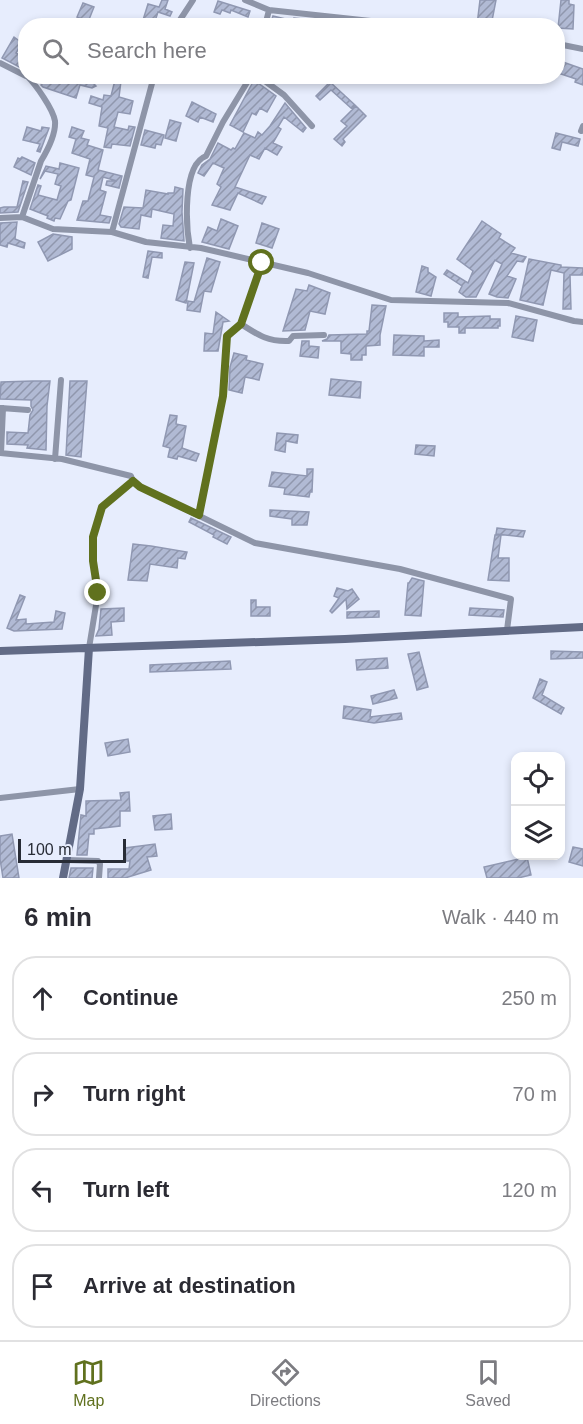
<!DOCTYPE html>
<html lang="en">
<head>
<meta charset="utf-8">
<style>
	:root { --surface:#fff; --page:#f2f2f3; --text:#2b2b33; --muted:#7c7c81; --line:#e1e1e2; --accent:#60711e }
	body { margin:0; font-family:Helvetica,sans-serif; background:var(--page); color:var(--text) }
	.controls { position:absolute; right:18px; bottom:18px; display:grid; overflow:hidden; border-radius:12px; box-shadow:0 3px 9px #0003 }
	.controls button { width:54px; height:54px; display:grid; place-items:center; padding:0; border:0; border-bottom:2px solid var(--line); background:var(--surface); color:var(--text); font:30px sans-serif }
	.scale { position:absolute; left:18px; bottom:15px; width:108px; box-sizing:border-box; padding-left:6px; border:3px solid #282c36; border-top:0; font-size:16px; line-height:21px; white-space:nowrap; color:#282c36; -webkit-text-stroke:4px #e7edfd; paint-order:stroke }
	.stop { position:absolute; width:18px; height:18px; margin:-14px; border:4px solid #60711e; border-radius:50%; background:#fff }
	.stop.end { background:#60711e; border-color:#fff; box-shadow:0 2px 6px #0008 }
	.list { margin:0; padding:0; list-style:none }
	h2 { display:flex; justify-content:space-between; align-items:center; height:78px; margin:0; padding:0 24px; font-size:26px }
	h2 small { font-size:20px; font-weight:400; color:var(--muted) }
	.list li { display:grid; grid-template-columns:39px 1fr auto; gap:18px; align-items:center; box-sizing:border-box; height:84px; margin:0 12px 12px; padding:0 12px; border:2px solid var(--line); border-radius:24px }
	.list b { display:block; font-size:22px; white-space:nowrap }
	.list em { font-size:20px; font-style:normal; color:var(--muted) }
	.icon { flex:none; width:33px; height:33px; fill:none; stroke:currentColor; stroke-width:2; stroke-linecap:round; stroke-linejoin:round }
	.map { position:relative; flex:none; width:583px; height:878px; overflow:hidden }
	.search { position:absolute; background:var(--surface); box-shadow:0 3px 9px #0003; left:18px; right:18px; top:18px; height:66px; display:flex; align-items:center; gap:15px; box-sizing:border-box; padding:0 21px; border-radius:24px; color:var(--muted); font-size:22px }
	.sheet { height:462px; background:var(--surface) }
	nav { display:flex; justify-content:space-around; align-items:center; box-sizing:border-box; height:84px; border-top:2px solid var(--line); background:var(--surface); font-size:16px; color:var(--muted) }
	nav a { display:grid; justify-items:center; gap:3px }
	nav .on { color:var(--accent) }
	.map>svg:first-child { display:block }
	.building { fill:url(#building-hatch); stroke:#9098b2; stroke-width:1.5 }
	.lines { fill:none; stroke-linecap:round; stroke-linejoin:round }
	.street { stroke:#8e95a8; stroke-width:6 }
	.secondary { stroke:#626b86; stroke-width:8 }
	.route { stroke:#60711e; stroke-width:8 }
</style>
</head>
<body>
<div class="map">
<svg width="583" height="878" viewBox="0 0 583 878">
	<defs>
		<pattern id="building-hatch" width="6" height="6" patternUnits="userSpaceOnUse" patternTransform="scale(1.5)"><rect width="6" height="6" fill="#b1bad4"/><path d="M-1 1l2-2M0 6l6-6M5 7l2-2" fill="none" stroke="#9097ad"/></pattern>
	</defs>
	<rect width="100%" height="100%" fill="#e7edfd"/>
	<path class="building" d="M162,0H168L165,9L172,12L170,16L158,12L154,24L143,20L148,4L159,7Z
		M480,0H496L491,26L477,25Z
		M561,0H569V4L574,5L573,29L558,28Z
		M218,1L250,11L248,17L231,10L230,13L222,10L220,14L214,12Z
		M83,3L94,7L88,22L77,17Z
		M273,16L294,21V18L332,22V26H286L271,22Z
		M14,37L22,43L16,53L23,57L19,64L26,66L25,70L2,58Z
		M560,61L583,69V85L575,82L576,79L558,73Z
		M44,76H61L74,82L76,76H82L89,79L96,86L92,88L80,85L76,98L43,87L41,85Z
		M115,80L121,81L119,97L133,101L130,114L118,112L114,127L128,130L129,126L135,127L130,146L112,144L111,148L104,147L108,128L99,126L102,107L89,103L91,96L103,100L104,95L111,96Z
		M254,80L276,96L267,112L260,108L256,115L252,113L243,132L230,125Z
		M330,82L355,105L352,109L331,90L320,100L316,96Z
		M192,102L216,114L213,122L200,117L198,122L186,116Z
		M285,103L306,128L303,132L284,117L278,127L281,129L273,143L282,147L277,155L265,148L259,159L250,155L235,187L266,197L262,204L238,193L230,210L212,205L221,187L217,184L224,168L213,163L204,176L198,173L202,165L210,159L218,143L231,150L233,148L235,149L244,133L255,138L258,132L262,135L270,126Z
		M356,106L366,116L343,139L345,142L342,146L334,139L347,126L341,121Z
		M170,120L181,123L176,141L165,138Z
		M27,127L41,131L42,127L49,128L40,152L37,151L40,144L23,140Z
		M72,127L84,131L81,138L89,140L87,145L103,150L98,170L122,176L119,188L106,185L107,181H117L103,177L100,190L106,192L100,215L111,217L109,223L77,220L83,201H88L94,177L86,175L90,159L72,153L76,139L69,137Z
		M145,130L164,135L161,145L156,144L155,148L141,145Z
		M556,133L580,139L578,146L562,142L560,150L552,148Z
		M22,157L35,163L31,175L14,167L18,158L20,159Z
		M60,163L79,168L71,200L68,201L60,219L55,218L54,221L47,218L48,216L30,209L38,185L41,186L38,195L57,200L61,186L55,184L58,174L45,171L40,179L46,166L59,169Z
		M23,181L28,182L18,212L0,213V208L4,207H17Z
		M175,187L183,189L182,212L184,241L161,238L163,225L173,226L174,214L165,212L152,209L151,217L141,215L139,229L121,227L119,224L124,207L143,208L146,190L168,194V193H174Z
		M221,219L238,226L229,249L202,242L208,227L217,231Z
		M482,221L501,234L499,238L515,248L511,253L526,257L523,262L517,261L507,276L516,279L508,298L497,297L489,294L502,264L495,260L476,297H466L459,292L462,286L444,274L447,270L468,283L473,271L457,259Z
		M17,222L15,239L25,243L24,248L8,243L7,247L0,245V223Z
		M262,223L279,229L272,248L256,243Z
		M53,234L72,237V249L48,261L38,242Z
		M148,251L162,253V258L152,257L148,278L143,277Z
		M207,258L220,262L211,292L204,291L200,312L187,310L188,301L194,302Z
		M529,259L561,265V267L583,268V275H570L571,309H563L564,273L551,270L543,305L520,300Z
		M185,262L194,263L186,303L176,300Z
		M422,266L428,268V272L436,277L431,296L416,292Z
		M309,285L330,293L325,314L310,311L305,330L283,331L296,289L307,291Z
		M372,305L386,306L380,335V345L366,346V355H362V360H351V354L341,353V341H322L327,339L329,335L367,334V331H369Z
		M216,312L229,321L223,322L218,351H204L205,333L213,334Z
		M444,313H458V317L490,316V319H500V326H498V328H465V333H459V327H448V322H444Z
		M516,316L537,320L533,341L512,337Z
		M394,335L424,336V341L439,340V347H424V356L393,355Z
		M302,341H309V346L319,347L318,358L300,356Z
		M234,353L247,356L246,360L263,364L259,380L245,377L242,393L229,390L230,367Z
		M331,379L361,382L360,398L329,395Z
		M33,381H50L47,406L46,450L27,448L28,445L7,444V432L28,433L30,415L33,410L31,406V400L0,399L1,382Z
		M70,381H87L81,457L66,455Z
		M170,415L177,416L176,424L186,426L182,448L199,454L196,461L178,456L177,459L168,457L170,448L163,446Z
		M277,433L298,435L297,443L286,441L285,452L275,450Z
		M416,445L435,446L434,456L415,454Z
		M307,469H313L312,492H310L309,497L284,494L285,488L269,486L272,472L307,476Z
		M270,510L309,512L307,525H292V519L270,516Z
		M191,518L231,537L227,544L213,537L214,535L189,522Z
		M497,528L525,531L523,537L496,534Z
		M495,535H501L498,558H509V581L488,580Z
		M133,544L151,546L187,552L185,559L178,558L177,568L150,564L147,581L128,580Z
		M412,578L424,581L421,616L405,615L408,583H409Z
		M337,588L348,591L352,589L359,599L347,609L346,599L332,613L330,611L339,598L334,596Z
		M20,595L25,597L16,620L26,619V624L54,622L56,611L65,613L62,629L14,631L7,628Z
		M251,600H256V607H270V616H251Z
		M124,608V621L111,622L112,635L96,636L99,629L101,609Z
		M470,608L504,610L503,617L469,615Z
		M379,611V617L347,618V612Z
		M551,651L583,652V658L551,659Z
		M419,652L428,687L417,690L408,654Z
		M387,658L388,668L357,670L356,660Z
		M230,661L231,669L150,672V665Z
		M540,679L547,682L542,695L564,708L561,714L533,698Z
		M394,690L397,698L373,704L371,696Z
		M344,706L371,710L370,717L401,713L402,719L374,723L343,718Z
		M128,739L130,752L108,756L105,743Z
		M129,792L130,811H120V826L94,829V834H89L87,855H77L81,815L86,816V801L121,800L120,793Z
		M171,814L172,829L155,830L153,816Z
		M12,834L19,878H3L0,859V836Z
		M155,844L157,856L147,857L151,870L125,878H108V869H129L130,861H126L125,848Z
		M573,847L583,849V866L569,862Z
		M527,857L531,875L518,878H487L484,867Z
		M71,868H93L92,878H69Z"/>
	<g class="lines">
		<path class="street" d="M245,0L269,10L380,22L433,21L458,26
			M176,26L193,0
			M265,26L269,10
			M558,44L583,49
			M0,63L26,76
			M258,76L284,95L312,126
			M581,131L583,126
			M22,217L41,161C47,151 56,133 55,121C53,109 36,85 27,76
			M0,218L22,217L53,229L112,232L146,242L201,248L308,273L391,300L508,303L574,321L583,322
			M112,232L154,76
			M190,248C186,227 182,165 206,156L223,122L251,76
			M241,324C258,335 268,342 289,341L293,336L324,335
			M1,408L28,410
			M0,453L62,459L131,476L133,481L140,487L255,543L400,569L511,599L507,630
			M1,453L3,408
			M55,459L61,380
			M199,515L223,396L227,336L241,324L262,263
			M89,648L98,593L93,561V537L102,507L133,481
			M0,798L80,789
			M67,860L98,861L100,864L99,878"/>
		<path class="secondary" d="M0,651L345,639L583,627
			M63,878L80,789L89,648"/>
	</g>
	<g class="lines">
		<path class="route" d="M98,593L93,561V537L102,507L133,481L140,487L199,515L223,396L227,336L241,324L262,263"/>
	</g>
</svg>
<div class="controls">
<button><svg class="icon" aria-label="locate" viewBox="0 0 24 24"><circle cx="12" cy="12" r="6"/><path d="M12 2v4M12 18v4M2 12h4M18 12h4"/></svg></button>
<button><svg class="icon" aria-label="layers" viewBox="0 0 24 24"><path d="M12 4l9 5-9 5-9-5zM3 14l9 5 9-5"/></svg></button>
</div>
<div class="scale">100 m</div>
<div class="stop" style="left:262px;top:263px"></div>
<div class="stop end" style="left:98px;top:593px"></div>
<div class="search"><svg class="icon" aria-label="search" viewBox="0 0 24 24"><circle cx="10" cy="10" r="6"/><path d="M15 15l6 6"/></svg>Search here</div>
</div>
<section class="sheet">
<h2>6 min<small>Walk · 440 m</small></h2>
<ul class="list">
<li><svg class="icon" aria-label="ahead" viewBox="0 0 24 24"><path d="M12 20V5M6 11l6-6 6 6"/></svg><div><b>Continue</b></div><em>250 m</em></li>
<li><svg class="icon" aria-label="right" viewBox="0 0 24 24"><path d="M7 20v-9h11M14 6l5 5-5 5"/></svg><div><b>Turn right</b></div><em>70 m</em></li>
<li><svg class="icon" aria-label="left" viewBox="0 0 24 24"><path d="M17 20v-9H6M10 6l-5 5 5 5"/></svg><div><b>Turn left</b></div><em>120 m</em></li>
<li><svg class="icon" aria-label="arrive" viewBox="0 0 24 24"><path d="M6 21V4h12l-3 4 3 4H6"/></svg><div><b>Arrive at destination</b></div></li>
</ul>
</section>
<nav>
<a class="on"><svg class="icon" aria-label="map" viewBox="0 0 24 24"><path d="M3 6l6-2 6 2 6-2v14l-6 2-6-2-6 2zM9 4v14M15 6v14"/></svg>Map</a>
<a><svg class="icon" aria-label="directions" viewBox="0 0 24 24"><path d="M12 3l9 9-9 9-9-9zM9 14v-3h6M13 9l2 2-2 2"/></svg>Directions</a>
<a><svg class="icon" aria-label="saved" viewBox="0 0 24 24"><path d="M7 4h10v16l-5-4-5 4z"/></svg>Saved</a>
</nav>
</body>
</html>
